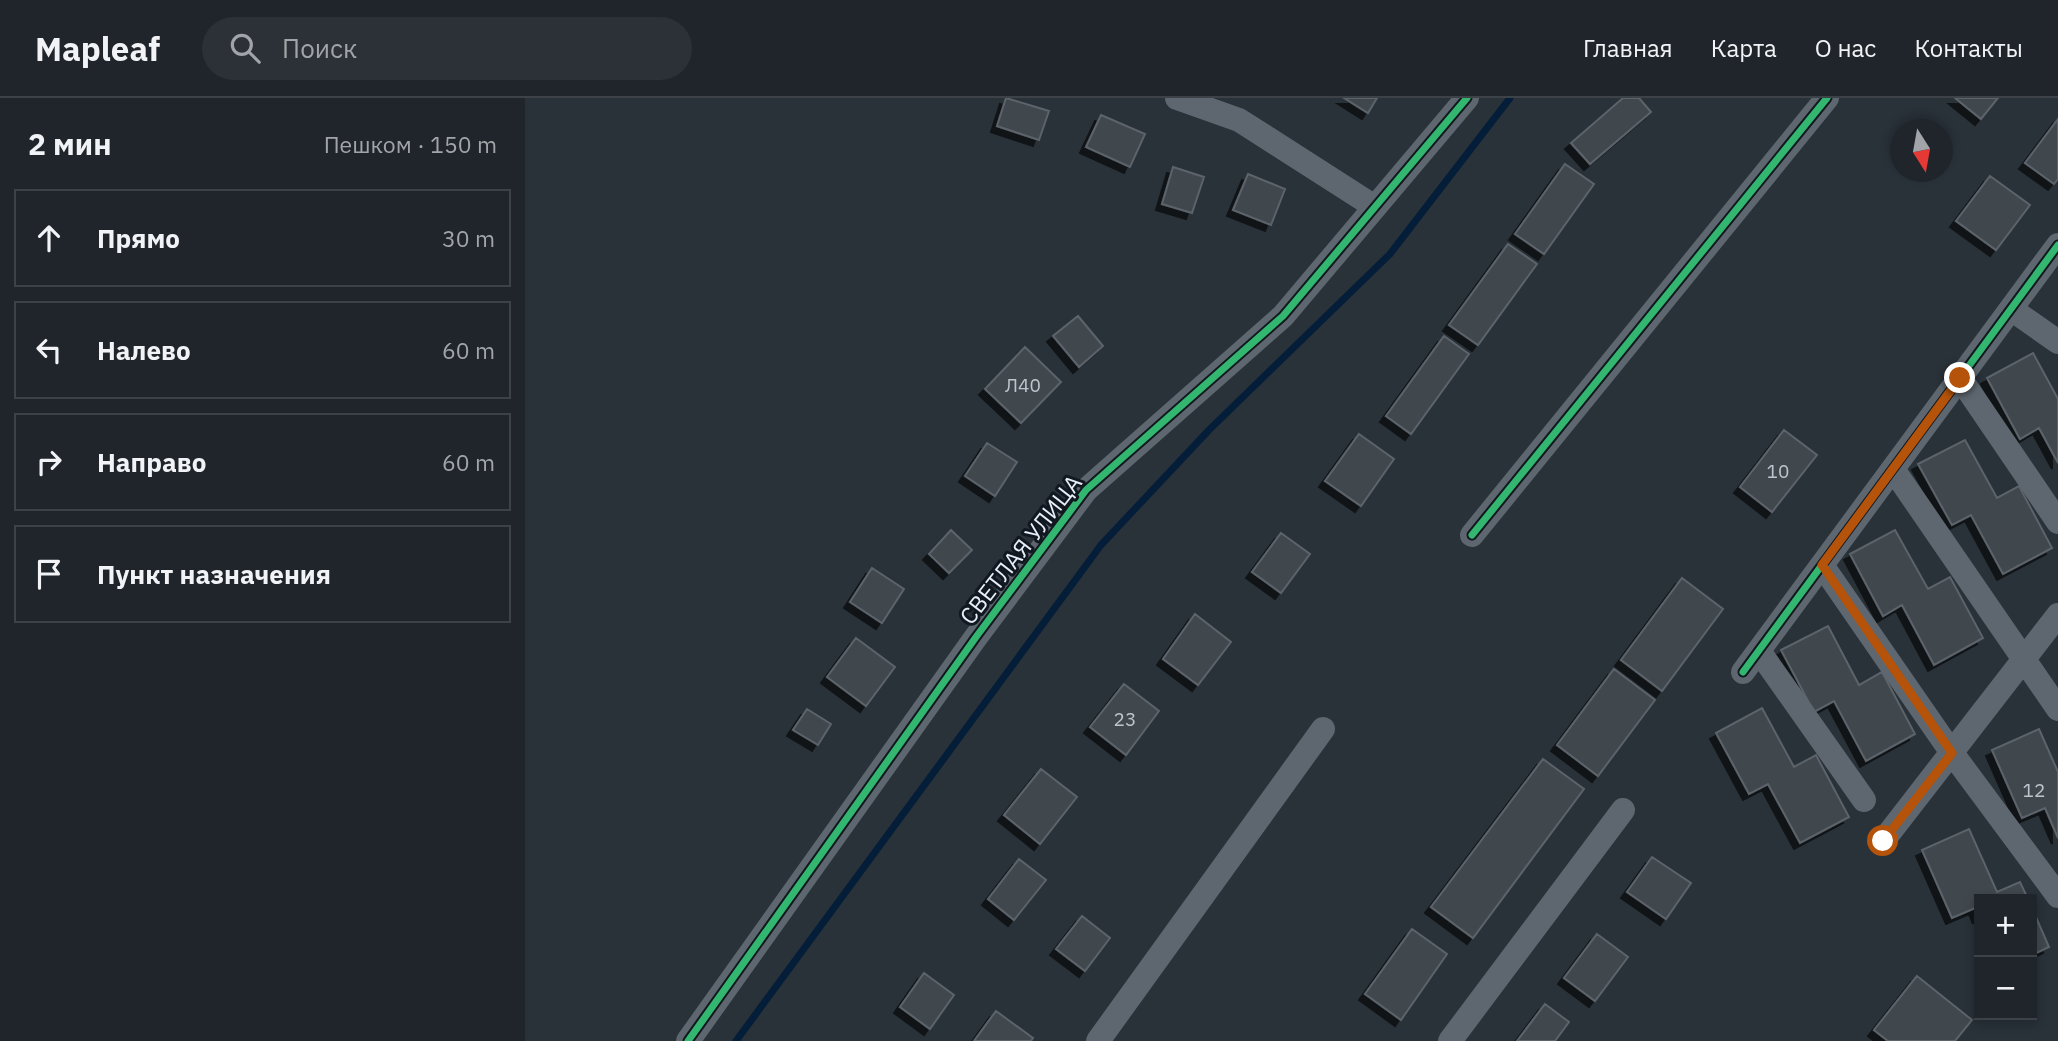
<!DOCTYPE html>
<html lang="ru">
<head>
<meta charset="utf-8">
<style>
	:root { --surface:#1f252b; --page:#2c3137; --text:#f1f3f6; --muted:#a1a5a9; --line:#3c4247 }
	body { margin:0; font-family:"IBM Plex Sans",sans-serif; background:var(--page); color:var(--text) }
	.controls { position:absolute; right:21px; bottom:21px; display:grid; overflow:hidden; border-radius:0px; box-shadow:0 4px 10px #0003 }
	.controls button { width:63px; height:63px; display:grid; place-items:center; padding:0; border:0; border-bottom:2px solid var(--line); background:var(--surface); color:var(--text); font:35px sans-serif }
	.compass { position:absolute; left:1365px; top:21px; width:63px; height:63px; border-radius:50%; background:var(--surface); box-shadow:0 4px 10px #0003; rotate:169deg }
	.stop { position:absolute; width:21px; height:21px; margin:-16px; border:5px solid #b45309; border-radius:50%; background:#fff }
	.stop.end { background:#b45309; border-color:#fff; box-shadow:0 2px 7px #0008 }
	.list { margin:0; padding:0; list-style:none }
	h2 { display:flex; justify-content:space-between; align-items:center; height:91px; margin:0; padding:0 28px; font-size:30px }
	h2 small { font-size:23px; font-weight:400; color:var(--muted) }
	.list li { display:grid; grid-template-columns:46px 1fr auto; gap:21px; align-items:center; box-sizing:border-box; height:98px; margin:0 14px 14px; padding:0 14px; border:2px solid var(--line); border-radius:0px }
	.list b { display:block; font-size:26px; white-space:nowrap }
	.list em { font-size:23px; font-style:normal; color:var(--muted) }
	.icon { flex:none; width:38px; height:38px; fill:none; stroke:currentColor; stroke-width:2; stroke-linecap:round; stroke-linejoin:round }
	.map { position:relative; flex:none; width:1533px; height:943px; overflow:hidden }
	header { display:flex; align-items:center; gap:42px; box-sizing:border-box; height:98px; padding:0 35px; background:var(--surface); border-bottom:2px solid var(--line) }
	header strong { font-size:33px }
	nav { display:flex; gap:38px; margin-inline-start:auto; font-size:24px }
	.search { width:490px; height:63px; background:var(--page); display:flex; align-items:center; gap:18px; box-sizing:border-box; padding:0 24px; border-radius:38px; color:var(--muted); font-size:26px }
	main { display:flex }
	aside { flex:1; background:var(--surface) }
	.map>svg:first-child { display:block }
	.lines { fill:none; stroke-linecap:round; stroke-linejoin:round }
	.stream { stroke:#041e3a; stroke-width:7 }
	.building { fill:#40474e; stroke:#5c636a; stroke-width:2; filter:url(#shadow) }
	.minor { stroke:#5e676f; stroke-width:24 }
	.cycleway-casing { stroke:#12181f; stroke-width:11 }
	.cycleway { stroke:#33b770; stroke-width:7 }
	.route { stroke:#b45309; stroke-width:9 }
	.labels { text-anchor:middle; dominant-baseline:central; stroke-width:6; stroke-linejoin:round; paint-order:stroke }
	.number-label { font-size:19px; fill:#bdc6cf }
	.street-label { font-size:23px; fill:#e7f0fa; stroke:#12181f }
</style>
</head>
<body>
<header>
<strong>Mapleaf</strong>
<div class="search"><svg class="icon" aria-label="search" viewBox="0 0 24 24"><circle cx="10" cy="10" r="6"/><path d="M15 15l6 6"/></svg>Поиск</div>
<nav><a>Главная</a><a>Карта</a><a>О нас</a><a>Контакты</a></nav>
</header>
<main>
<aside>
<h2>2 мин<small>Пешком · 150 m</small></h2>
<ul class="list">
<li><svg class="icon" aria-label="ahead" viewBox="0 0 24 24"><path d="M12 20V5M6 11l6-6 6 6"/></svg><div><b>Прямо</b></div><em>30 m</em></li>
<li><svg class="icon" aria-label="left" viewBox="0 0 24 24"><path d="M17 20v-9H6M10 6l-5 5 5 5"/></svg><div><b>Налево</b></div><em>60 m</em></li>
<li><svg class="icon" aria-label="right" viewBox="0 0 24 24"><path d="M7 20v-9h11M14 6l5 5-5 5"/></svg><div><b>Направо</b></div><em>60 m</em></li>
<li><svg class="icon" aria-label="arrive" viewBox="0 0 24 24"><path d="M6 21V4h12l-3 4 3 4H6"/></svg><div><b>Пункт назначения</b></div></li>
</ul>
</aside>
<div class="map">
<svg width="1533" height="943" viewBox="0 0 1533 943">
	<defs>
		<filter id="shadow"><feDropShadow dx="-6" dy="6" stdDeviation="0" flood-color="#0009"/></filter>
	</defs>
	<rect width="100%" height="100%" fill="#293139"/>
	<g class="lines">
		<path class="stream" d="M211,943L576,447L684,332L865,156L985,0"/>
	</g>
	<path class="building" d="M481,0L524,13L514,42L472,28Z
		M819,0H852L843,15Z
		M1098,0H1114L1126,14L1065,66L1046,45Z
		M1430,0H1473L1456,21Z
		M576,17L620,36L605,69L561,49Z
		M1533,21V81L1529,86L1500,65Z
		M1040,66L1069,86L1019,156L990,136Z
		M648,69L679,79L667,115L637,106Z
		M723,76L760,91L746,127L708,112Z
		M1465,78L1505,107L1471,152L1431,123Z
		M983,146L1012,166L953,247L924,227Z
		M553,218L578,248L554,269L528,238Z
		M919,238L944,256L886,336L861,318Z
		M500,249L536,284L496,325L460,291Z
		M1508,255L1533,301V365L1514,330L1495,341L1462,280Z
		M1259,332L1292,357L1247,414L1215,389Z
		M834,336L869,361L836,408L800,383Z
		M1440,342L1472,400L1494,388L1527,450L1478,476L1446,417L1427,427L1393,366Z
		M462,345L492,364L470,398L440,378Z
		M426,432L447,452L424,475L404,456Z
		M1370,432L1403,491L1425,479L1458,540L1409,567L1377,507L1358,518L1325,456Z
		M756,435L785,456L756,495L727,474Z
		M347,470L379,491L357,525L325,504Z
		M1157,480L1198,511L1137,593L1096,562Z
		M670,516L706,544L673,587L638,561Z
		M1303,528L1334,587L1357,574L1390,636L1341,663L1309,603L1289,614L1256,552Z
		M331,540L370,569L341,608L302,579Z
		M1089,571L1130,602L1073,678L1032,647Z
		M599,586L634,613L601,657L565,629Z
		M1237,610L1269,669L1291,657L1324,719L1275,745L1243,686L1224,696L1191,635Z
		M282,611L306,626L293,647L268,632Z
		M1514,631L1533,674V740L1520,710L1497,720L1467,652Z
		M1018,661L1059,691L948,840L906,809Z
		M516,671L552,699L515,746L479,717Z
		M1444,731L1472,794L1495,784L1503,801H1454V820L1450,810L1427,820L1397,752Z
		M1127,759L1166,785L1141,821L1102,794Z
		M494,761L521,782L489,822L463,801Z
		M1507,810L1524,849L1507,857Z
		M557,818L585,840L560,873L531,851Z
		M887,831L922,856L876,922L840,896Z
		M1072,836L1103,859L1070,903L1039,880Z
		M399,875L429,897L405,931L375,909Z
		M1392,878L1447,922L1430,943H1363L1349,932Z
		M1020,906L1044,924L1030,943H992Z
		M471,913L508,940L506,943H449Z"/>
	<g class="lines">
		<path class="minor" d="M652,0L714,22L850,109
			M1486,211L1533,244
			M1435,280L1533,424
			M1368,371L1533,611
			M947,437L1302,0
			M1297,467L1427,655L1533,798
			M1234,553L1339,702
			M1218,574L1533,147
			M1358,743L1533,517
			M163,943L451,539L561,392L758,218L942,0
			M573,943L798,631
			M925,943L1098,712"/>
		<defs>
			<path id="cycleway" d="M947,437L1302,0
				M1218,574L1533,147
				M163,943L451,539L561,392L758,218L942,0"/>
		</defs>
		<use href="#cycleway" class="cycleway-casing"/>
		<use href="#cycleway" class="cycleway"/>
	</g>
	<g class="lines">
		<path class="route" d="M1358,743L1427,655L1297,467L1435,280"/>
	</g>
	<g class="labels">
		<g class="number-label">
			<text x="498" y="287">Л40</text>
			<text x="1253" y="373">10</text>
			<text x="600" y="621">23</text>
			<text x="1509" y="692">12</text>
		</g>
		<g class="street-label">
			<text transform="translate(495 451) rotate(-52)">СВЕТЛАЯ УЛИЦА</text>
		</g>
	</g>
</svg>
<div class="controls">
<button>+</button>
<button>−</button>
</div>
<svg class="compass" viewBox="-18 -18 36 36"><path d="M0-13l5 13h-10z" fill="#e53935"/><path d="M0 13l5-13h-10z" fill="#a1a5a9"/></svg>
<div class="stop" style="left:1358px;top:743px"></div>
<div class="stop end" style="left:1435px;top:280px"></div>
</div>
</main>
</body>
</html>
